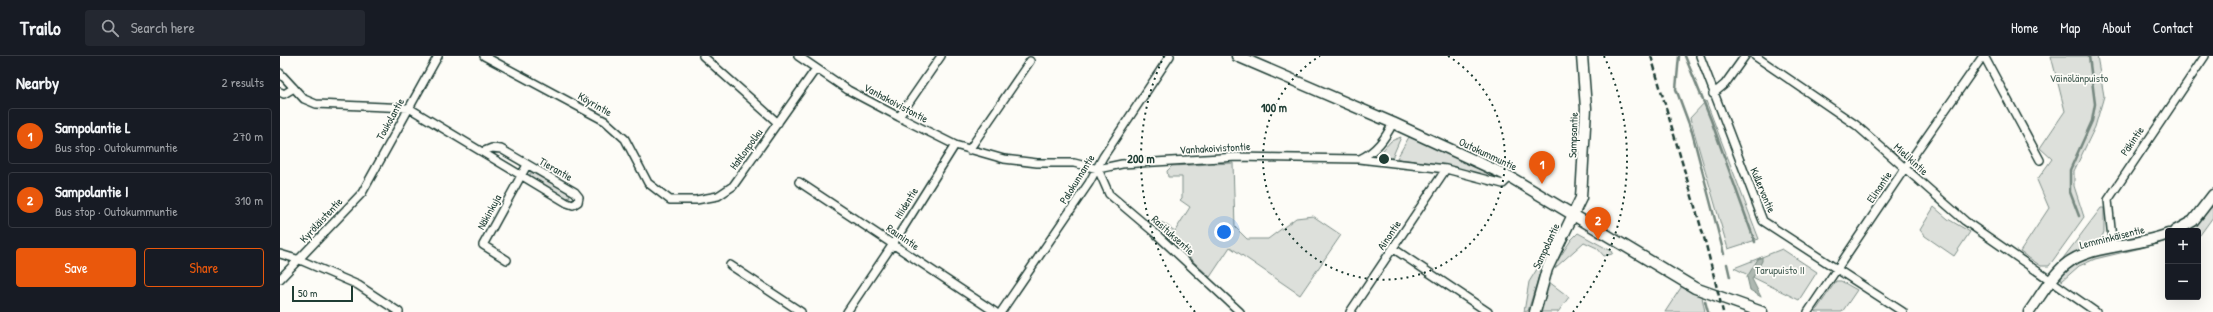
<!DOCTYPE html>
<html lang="en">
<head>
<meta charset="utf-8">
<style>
	:root { --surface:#171b24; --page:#242831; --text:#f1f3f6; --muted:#9ea1a6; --line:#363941; --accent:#ea580c }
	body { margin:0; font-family:"Patrick Hand",sans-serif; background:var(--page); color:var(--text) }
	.controls { position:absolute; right:12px; bottom:12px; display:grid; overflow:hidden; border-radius:4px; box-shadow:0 4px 16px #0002 }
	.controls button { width:36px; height:36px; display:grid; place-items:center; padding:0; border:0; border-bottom:1px solid var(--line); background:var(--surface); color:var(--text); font:20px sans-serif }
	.scale { position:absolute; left:12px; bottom:10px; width:61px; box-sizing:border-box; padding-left:4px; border:2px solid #1f3d34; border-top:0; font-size:11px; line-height:14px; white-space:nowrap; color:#1f3d34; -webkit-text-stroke:3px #fdfcf7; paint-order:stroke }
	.you { position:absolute; left:944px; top:176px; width:14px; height:14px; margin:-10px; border:3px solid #fff; border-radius:50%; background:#1a73e8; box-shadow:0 0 0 6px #1a73e833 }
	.badge { display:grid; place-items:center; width:26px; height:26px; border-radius:50%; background:var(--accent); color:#fff; font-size:13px; font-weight:700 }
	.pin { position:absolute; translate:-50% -33px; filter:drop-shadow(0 1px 2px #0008) }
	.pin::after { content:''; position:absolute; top:21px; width:14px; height:12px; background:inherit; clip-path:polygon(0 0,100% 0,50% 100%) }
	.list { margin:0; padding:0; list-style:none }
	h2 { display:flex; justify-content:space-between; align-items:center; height:52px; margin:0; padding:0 16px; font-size:17px }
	h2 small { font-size:13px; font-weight:400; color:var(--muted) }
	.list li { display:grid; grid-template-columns:26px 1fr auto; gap:12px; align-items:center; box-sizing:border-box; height:56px; margin:0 8px 8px; padding:0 8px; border:1px solid var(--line); border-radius:4px }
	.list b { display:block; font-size:15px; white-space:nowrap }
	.list p { margin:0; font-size:13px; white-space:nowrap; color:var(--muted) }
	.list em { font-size:13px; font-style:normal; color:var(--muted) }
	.actions { display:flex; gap:8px; padding:12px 16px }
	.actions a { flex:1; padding:9px 0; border:1px solid var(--accent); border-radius:4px; text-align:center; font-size:14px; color:var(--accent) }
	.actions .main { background:var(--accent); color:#fff }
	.icon { flex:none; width:22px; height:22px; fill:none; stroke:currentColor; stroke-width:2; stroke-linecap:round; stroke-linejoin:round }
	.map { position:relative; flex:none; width:1933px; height:256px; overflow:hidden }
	header { display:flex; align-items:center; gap:24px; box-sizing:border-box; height:56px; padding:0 20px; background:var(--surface); border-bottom:1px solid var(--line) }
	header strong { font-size:19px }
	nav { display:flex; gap:22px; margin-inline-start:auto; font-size:14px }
	.search { width:280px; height:36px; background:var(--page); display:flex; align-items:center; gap:10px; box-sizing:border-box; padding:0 14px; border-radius:4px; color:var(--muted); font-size:15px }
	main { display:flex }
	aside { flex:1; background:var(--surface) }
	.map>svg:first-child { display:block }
	.green { fill:#dde0db; stroke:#7e8e88 }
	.water { fill:#aeb8b1; stroke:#75877f }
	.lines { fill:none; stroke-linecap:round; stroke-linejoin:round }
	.stream { stroke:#75877f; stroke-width:2.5 }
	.street-casing { stroke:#1f3d34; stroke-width:10 }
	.secondary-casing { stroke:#1f3d34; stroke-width:13 }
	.street { stroke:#fdfcf7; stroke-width:7 }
	.secondary { stroke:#fdfcf7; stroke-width:10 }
	.rail { stroke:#1f3d34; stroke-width:2.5; stroke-dasharray:6 3; stroke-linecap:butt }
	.ring { fill:none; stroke:#1f3d34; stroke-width:2; stroke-dasharray:2 4 }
	.labels { text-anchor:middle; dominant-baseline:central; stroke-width:3.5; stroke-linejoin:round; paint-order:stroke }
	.park-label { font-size:11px; fill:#455e55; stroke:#fdfcf7 }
	.street-label { font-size:11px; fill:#1f3d34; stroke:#fdfcf7 }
	.centre { fill:#1f3d34; stroke:#fdfcf7; stroke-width:2 }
	.ring-label { font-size:12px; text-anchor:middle; font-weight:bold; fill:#1f3d34; stroke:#fdfcf7; stroke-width:3.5; stroke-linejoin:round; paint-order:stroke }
</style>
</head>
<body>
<header>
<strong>Trailo</strong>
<div class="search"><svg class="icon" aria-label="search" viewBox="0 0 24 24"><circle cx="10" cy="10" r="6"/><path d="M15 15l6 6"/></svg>Search here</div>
<nav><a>Home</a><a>Map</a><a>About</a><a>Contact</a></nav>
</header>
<main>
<aside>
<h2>Nearby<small>2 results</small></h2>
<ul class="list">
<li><span class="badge">1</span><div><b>Sampolantie L</b><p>Bus stop · Outokummuntie</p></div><em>270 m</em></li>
<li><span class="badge">2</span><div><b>Sampolantie I</b><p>Bus stop · Outokummuntie</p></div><em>310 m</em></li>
</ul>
<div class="actions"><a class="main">Save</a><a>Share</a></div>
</aside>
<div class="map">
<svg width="1933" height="256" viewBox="0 0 1933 256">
	<rect width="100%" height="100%" fill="#fdfcf7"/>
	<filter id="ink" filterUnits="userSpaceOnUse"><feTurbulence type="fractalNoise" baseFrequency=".025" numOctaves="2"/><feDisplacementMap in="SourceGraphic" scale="8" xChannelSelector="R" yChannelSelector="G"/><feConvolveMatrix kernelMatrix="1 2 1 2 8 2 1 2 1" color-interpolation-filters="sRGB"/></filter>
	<g filter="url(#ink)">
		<path class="green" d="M1771,0H1817L1824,40L1815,71L1794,115V130L1804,161L1769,210H1761L1740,196L1769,152L1757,124L1772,103L1760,92L1785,55Z
			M1426,45L1479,183L1448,193L1410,62Z
			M1121,81L1112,102H1106L1103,94L1111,85Z
			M1129,81L1139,84L1217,122L1216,123L1167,109L1119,103L1117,102Z
			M953,107L955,171L967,183H988L1016,162L1033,160L1061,179L1020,239L950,191L930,221L873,168L874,166L883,167L895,175L910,151L900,144L902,142V121H888L887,115L892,110Z
			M250,117H253L289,137L290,141L286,142L250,121Z
			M1933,149V161L1920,179L1918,180V175H1908L1917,168Z
			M1654,151L1668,163L1690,176L1674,200L1645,180L1640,174Z
			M1821,152H1824V176L1821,183L1781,205Z
			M1298,177L1333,196L1332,198L1324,200L1317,192L1304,186L1275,212L1274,210L1291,184Z
			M1878,188L1815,203L1799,210L1782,225L1781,221C1797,196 1851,193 1878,188Z
			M1502,193L1537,216L1519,244L1454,212Z
			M1265,200L1248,255L1244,256L1249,226Z
			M1556,225H1561L1577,234L1562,256H1535Z
			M1269,226L1289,241L1278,256H1260L1267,228Z
			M1402,230L1422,241L1425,256H1385Z"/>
		<path class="water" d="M1482,201V205L1472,223L1481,241L1470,234L1467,221L1478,203Z"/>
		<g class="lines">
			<path class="stream" d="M1399,0L1396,33L1412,76L1444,198
				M1405,0L1431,64L1475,186
				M1799,160L1790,136V114L1812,65L1815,48L1809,0
				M1447,208L1450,221
				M1425,245L1428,256"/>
			<defs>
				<path id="street" d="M204,0L325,65L345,83L368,127L390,144H416L438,140L453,130L535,14
					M423,0L498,67
					M518,0L568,34L619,61L675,89L724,103L757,107H794L818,113L842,108L957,101L1079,103L1166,113L1223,128L1230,121
					M1420,0L1483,165L1623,256
					M1475,0L1576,69L1685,165L1816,256
					M1704,0L1760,104
					M0,17L24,43L36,48L129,52L287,147L293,149L298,146L299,141L295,136L221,93L212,92L202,96
					M0,36L4,38L14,32
					M1433,38L1445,28L1465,0
					M619,61L661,0
					M689,94L750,5
					M1080,103C1096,95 1105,83 1113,67
					M818,113L829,138L875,177L960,256
					M519,126L715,256
					M1833,192L1828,144L1925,0
					M1114,193L1208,256
					M0,198L20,204L78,229L119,256
					M227,204L203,189L247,109
					M450,209L521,256
					M0,223L82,137L158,0
					M567,256L613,188L675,89
					M721,256L809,127L823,101L890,0
					M1070,256L1166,113
					M1528,256L1625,112L1703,0"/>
				<path id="secondary" d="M957,0L1113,67L1230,121L1415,232L1482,256
					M1895,175L1913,165L1933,139
					M1255,256L1267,213L1301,142L1306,52L1302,0
					M1749,256C1760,241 1770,222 1785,209C1810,188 1857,191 1888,178"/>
			</defs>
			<use href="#street" class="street-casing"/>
			<use href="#secondary" class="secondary-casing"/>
			<use href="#street" class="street"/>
			<use href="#secondary" class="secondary"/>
			<path class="rail" d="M1371,0L1425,185L1443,256"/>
		</g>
	</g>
	<g class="ring">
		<path d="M1168 0A121 121 0 1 1 1040 0"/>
		<path d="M915 256A243 243 0 0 1 884 0M1324 0A243 243 0 0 1 1293 256"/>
	</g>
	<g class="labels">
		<g class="park-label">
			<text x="1799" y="22">Väinölänpuisto</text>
			<text x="1500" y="214">Tarupuisto II</text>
		</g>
		<g class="street-label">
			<text transform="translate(616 47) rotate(28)">Vanhakoivistontie</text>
			<text transform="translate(315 48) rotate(30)">Köyrintie</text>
			<text transform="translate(110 63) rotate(-61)">Toukolantie</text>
			<text transform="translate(1293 79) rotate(-88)">Sampsantie</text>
			<text transform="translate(1852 85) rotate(-56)">Päkintie</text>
			<text transform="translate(935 92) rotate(-3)">Vanhakoivistontie</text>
			<text transform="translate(466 93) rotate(-54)">Hahlonpolku</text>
			<text transform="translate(1208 98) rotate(25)">Outokummuntie</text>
			<text transform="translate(1631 103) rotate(42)">Mielikintie</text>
			<text transform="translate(276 113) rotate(30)">Tierantie</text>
			<text transform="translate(797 123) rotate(-58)">Palokunnantie</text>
			<text transform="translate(1599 131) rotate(-56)">Elinantie</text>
			<text transform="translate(1483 134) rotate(67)">Kullervontie</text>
			<text transform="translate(626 147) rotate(-58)">Hiidentie</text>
			<text transform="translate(209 156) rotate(-61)">Näkinkuja</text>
			<text transform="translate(41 164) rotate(-47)">Kyröläistentie</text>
			<text transform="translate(893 179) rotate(42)">Rasituksentie</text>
			<text transform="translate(1109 179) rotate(-56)">Ainontie</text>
			<text transform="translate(623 181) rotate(34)">Raunintie</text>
			<text transform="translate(1832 181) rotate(-14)">Lemminkäisentie</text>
			<text transform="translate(1266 190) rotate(-65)">Sampolantie</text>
		</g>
	</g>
	<circle cx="1104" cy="103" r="6" class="centre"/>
	<g class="ring-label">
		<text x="994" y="56">100 m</text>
		<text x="861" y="107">200 m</text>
	</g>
</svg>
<div class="controls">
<button>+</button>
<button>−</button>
</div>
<div class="scale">50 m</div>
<div class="you"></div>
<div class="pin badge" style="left:1262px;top:128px">1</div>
<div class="pin badge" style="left:1318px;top:184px">2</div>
</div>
</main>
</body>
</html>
